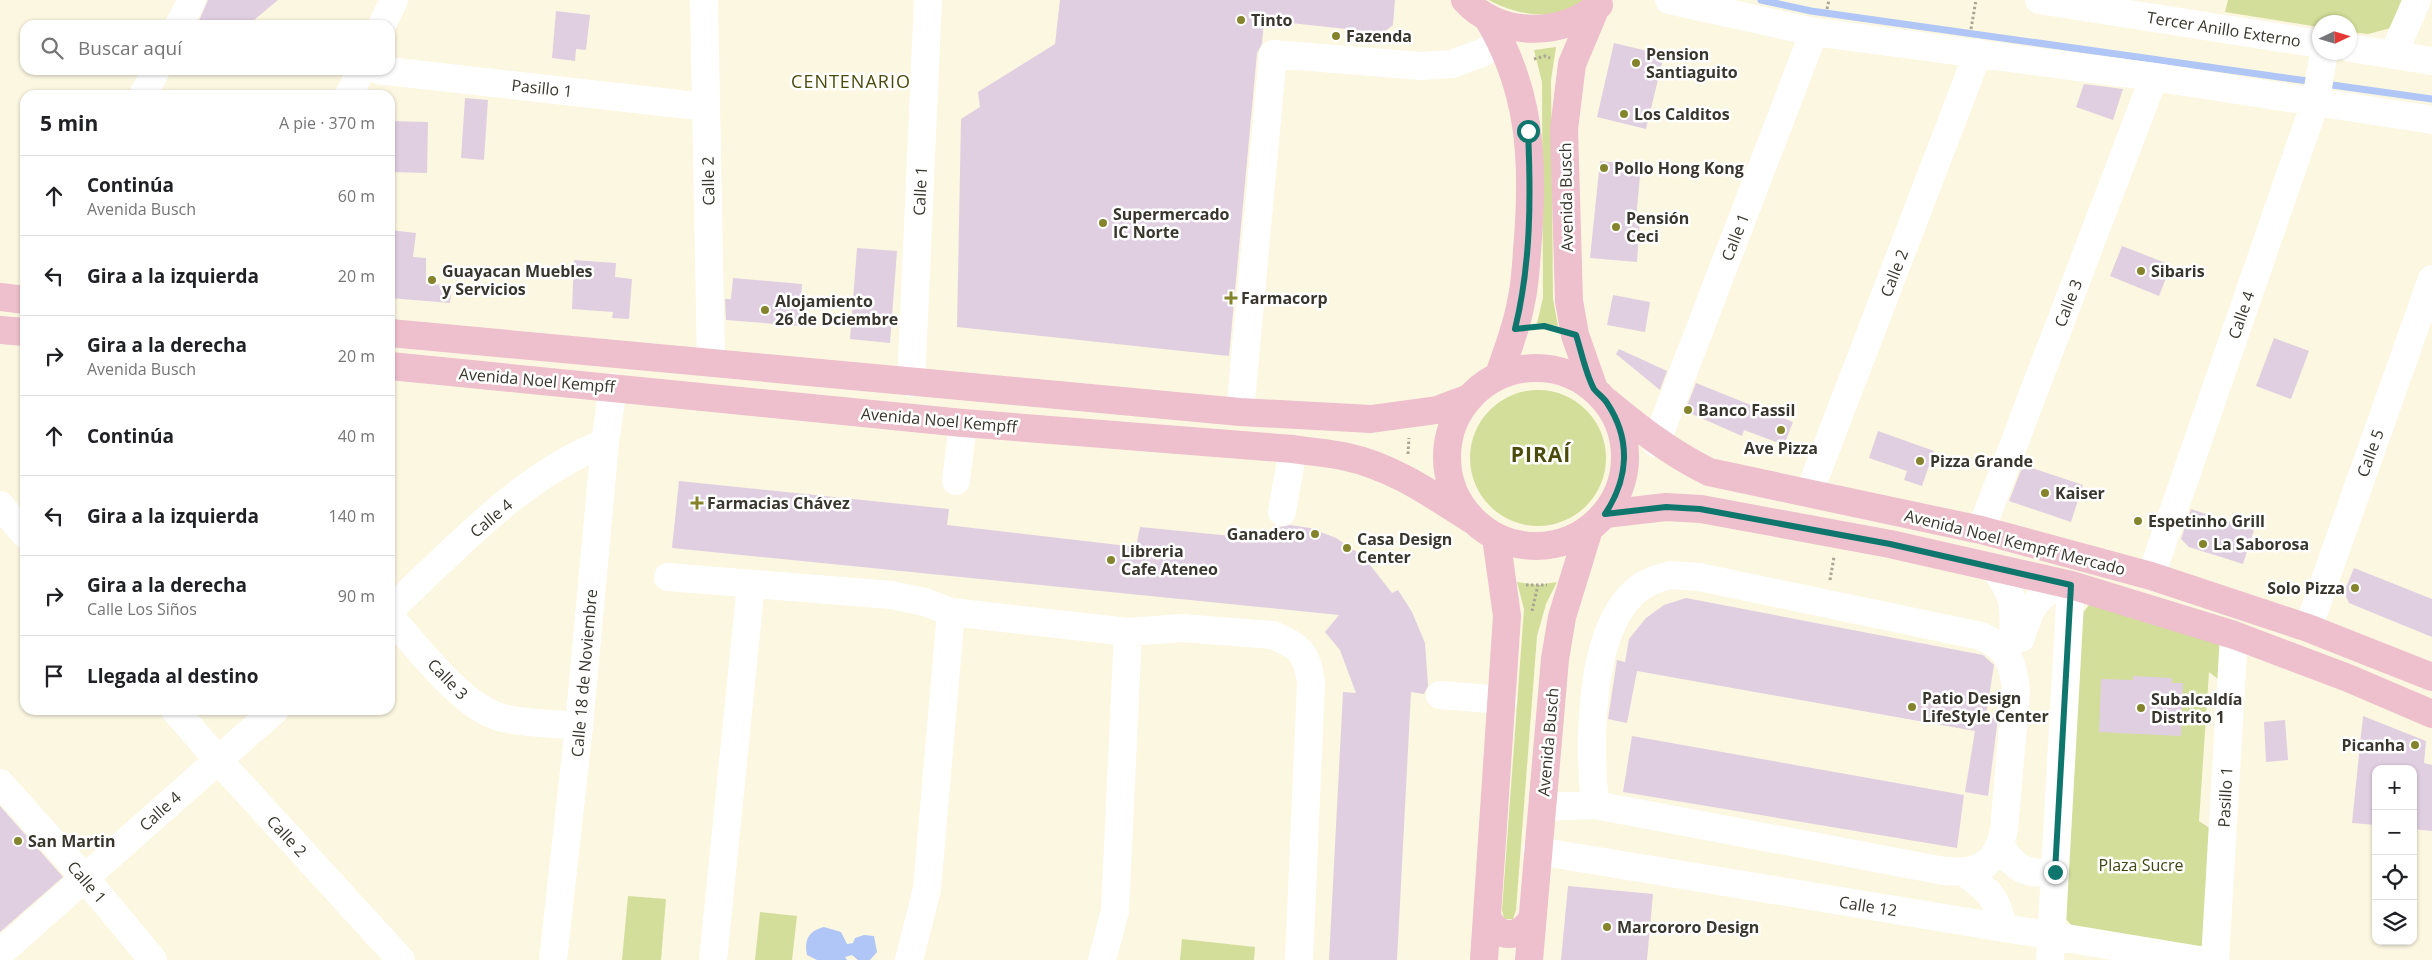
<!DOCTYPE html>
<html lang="es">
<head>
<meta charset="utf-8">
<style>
	:root { --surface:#fff; --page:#f2f2f2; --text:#202124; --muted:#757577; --line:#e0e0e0 }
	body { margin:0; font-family:"Open Sans",sans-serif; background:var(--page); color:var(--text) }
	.controls { position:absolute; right:15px; bottom:15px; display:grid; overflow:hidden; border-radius:10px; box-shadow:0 1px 4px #0004 }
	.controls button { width:45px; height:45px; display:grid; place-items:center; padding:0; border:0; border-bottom:1px solid var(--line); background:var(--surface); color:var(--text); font:25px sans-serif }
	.compass { position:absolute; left:2312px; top:15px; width:45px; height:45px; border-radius:50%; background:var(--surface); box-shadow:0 1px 4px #0004; rotate:86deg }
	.stop { position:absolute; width:15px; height:15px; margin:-11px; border:4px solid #0f766e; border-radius:50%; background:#fff }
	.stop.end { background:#0f766e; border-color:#fff; box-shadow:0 1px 5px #0008 }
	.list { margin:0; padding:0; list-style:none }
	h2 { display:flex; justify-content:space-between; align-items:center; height:65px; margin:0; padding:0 20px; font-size:21px }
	h2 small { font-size:16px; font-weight:400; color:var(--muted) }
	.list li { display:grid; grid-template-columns:32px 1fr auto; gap:15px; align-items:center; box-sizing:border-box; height:80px; padding:0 20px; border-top:1px solid var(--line) }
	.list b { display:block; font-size:19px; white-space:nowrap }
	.list p { margin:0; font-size:16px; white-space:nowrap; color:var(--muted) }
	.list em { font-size:16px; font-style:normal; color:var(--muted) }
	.icon { flex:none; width:28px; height:28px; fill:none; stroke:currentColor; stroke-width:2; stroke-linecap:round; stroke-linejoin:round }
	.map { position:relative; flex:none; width:2432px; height:960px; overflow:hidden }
	.search { position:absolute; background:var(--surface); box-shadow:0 1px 4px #0004; left:20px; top:20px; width:375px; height:55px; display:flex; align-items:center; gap:12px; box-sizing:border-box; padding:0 18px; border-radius:15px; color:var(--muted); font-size:19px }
	.panel { position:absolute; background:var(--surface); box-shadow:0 1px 4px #0004; left:20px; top:90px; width:375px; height:625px; border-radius:15px }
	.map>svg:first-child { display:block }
	.green { fill:#d3de9a }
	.water { fill:#afc6f6 }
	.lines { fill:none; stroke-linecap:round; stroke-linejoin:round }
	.stream { stroke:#afc6f6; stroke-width:7 }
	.building { fill:#e0cfe1 }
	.path { stroke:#a9a594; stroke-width:3; stroke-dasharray:2.5 2.5; stroke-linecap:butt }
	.minor { stroke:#fff; stroke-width:28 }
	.major { stroke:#eebfcd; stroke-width:28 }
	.route { stroke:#0f766e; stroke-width:6 }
	.poi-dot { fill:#84842d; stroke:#fff; stroke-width:2 }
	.labels { text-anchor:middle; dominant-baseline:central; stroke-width:5; stroke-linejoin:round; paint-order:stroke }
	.poi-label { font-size:16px; font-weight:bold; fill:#38362d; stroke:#fff; text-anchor:start }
	.street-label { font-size:16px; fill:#38362d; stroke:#fff }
	.park-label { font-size:16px; fill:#3f4512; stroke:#fff }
	.neighbourhood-label { font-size:18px; letter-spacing:1px; fill:#4b4b0c; stroke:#fff }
	.district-label { font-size:21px; font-weight:bold; letter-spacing:1px; fill:#4b4b0c; stroke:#fff }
</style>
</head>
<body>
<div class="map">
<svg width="2432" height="960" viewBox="0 0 2432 960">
	<rect width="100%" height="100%" fill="#fcf7e1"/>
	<path class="green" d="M1489,0H1585C1578,4 1571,9 1564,11C1540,19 1510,12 1489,0Z
		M2228,0H2408L2391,28L2368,34L2350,32V22H2320L2319,27L2225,12Z
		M1556,47L1551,80L1553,299L1558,326L1537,323L1543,298L1542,82L1534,50Z
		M1470 458a68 68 0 1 1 136 0a68 68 0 1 1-136 0Z
		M1517,582L1538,585L1557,582L1546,604L1537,636L1516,910L1513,919H1504L1502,910L1524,609Z
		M2089,605L2218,640L2228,655L2226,685L2209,672L2199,821L2217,833L2211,938L2200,947L2075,929L2066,919L2078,619Z
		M628,896L666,899L661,960H622Z
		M760,912L797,916L792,960H755Z
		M1182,939L1255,947L1254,960H1180Z"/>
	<path class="water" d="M824,927L841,932L847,944L853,943L855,938L864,935L874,936L877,952L870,960H858L852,955L845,957L847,960H817L807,955C804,939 809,931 824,927Z"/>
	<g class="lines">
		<path class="stream" d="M1761,0L1811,11L2315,82
			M2325,84L2432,99"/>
	</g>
	<path class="building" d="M208,0H278L248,25H200L198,23Z
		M1060,0H1395L1393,25L1383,33L1264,20L1262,44L1257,53L1229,356L957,327L961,119L980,107L978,92L1055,44Z
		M556,11L590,15L586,50L576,49L575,61L552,58Z
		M1614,43L1664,55L1646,129L1597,117Z
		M2084,84L2123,89L2113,120L2076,107Z
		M465,98L488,100L484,160L461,158Z
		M390,121L428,122L427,173L390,172Z
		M1600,161L1641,165L1636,219H1640L1637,262L1590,258Z
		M390,230L416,233L413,257L426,258V284L452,285L450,303L390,298Z
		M2122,246L2171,265L2159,296L2110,276Z
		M857,248L897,251L890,343L850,339Z
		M574,260L616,263L615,277L632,279L629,319L612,318L613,312L572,309Z
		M733,278L802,284L799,326L726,320L725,299H731Z
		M1613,295L1650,302L1645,332L1607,325Z
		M2274,338L2309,351L2291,399L2256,386Z
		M1619,349L1667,371L1660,390L1616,354Z
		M1696,383L1793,422L1784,445L1744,430L1742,436L1685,411Z
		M1878,431L1934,451L1922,486L1904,480L1907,471L1869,458Z
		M2023,465L2083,485L2071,522L2009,501Z
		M679,481L949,509L947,525L1136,547L1140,527L1273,540L1274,525L1280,527L1290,525L1310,528L1336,538L1363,556L1392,593L1398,590L1412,612L1425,643L1428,686L1424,694L1411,692L1397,960H1329L1343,692L1356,693L1340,650L1325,632L1339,615L672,548Z
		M2191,509L2254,530L2243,564L2189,547L2181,539Z
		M2354,568L2432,599V637L2349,603L2344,592Z
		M1686,598L1983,655L1994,665L1986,716L1998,718L1988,796L1965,792L1975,731L1637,671L1627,723L1608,719L1617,660L1625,662L1629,639L1646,618L1664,605Z
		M2133,676L2172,678V683H2183L2181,736L2099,732L2101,679L2133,680Z
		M2363,716L2426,741L2424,763L2432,765V831L2413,829V769H2376V825L2352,823Z
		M2285,720L2288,760L2266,762L2264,722Z
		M1632,736L1964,795L1957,848L1623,792Z
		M0,806L63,877L0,932Z
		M1568,886L1653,894L1647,960H1561Z"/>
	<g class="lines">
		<path class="path" d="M1827,9L1829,0
			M1971,29L1976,0
			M1534,59L1545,56L1550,58
			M1408,454L1409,438
			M1830,580L1834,557
			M1526,585H1547
			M1532,611L1538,585"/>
		<path class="minor" d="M704,0L711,363
			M1669,0L1814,32L2154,77L2432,120
			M2039,0L2320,44
			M179,25L192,0
			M382,25L394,0
			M2350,48L2432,61
			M2393,55L2417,0
			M378,70L706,107
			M143,95L156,70
			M349,95L361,70
			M911,383L928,0
			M1240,412L1273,54L1421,66L1452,64L1482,53L1501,41
			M1656,443L1814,32
			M956,481L963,423
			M1809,493L1978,53
			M0,505L25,534
			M1282,512L1293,449
			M1981,530L2154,77
			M1994,568C2014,594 2015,605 2013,637
			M1670,575L1699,577L1981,636C2009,649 2013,661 2016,691L2004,830C1996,865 1979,874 1944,871L1595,805C1589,745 1587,620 1644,585C1651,580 1662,578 1670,575Z
			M2151,576L2316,100L2324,52
			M668,577L891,595L925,602L951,612L1128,632L1182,628L1273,635C1300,646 1307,653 1311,682L1299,960
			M390,610C452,552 524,473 605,443
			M390,617C419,648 459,704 499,717C517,723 559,724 579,726
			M2308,628L2432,279
			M2021,638C2030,608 2034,598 2062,583
			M1440,695L1503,700
			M175,710L218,760L401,960
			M0,783L85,878L153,960
			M1542,807L1595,805
			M2000,846C2017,870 2025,875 2055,872
			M1537,851L2199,960
			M1964,872C1988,890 1998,898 2003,928
			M0,953L275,710
			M553,960L579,726L605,443L613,387
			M713,960L751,584
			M909,960L927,889L951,612
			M1102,960L1115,911L1128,632
			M2050,960L2071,585
			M2215,960L2234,635"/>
		<path class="major" d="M1465,0C1498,37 1563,38 1599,5
			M1487,17C1530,88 1534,157 1528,238C1526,259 1526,281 1521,302C1517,327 1507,351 1499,375
			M0,297L25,300
			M0,330L25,332
			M390,333L1240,412L1371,419L1437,410L1469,398
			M390,366L963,423L1293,449C1311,452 1329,453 1347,457C1394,467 1434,496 1474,521
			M1447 457a89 89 0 1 1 178 0a89 89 0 1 1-178 0Z
			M1594,389L1575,335L1569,301L1564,129L1572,64L1596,7
			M1606,401C1640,429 1669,452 1709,472L1981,530L2151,576L2308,628L2432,677
			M1605,514L1666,507L1701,509L1890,544L2071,585L2234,635L2348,678L2432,714
			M1488,919C1499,940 1520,938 1532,919
			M1484,960L1507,616L1496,537
			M1529,960L1555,659L1562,617L1589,529"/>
	</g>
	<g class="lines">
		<path class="route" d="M1528,131C1531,197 1531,264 1515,329L1544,326L1576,335C1581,350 1586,375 1594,389C1598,394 1604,398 1607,403C1631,439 1629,478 1605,514L1666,507L1700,509L1890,544L2071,585L2055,872"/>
	</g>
	<g class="poi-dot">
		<circle cx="1241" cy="20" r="5"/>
		<circle cx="1336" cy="36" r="5"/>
		<circle cx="1636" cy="63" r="5"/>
		<circle cx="1624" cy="114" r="5"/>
		<circle cx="1604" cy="168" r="5"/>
		<circle cx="1103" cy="223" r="5"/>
		<circle cx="1616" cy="227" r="5"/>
		<circle cx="2141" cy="271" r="5"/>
		<circle cx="432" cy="280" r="5"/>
		<path d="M1228.5 290.5h5v5h5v5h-5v5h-5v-5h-5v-5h5z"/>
		<circle cx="765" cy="310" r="5"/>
		<circle cx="1688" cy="410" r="5"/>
		<circle cx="1781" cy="430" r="5"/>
		<circle cx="1920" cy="461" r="5"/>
		<circle cx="2045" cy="493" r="5"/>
		<path d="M694.5 495.5h5v5h5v5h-5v5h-5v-5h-5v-5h5z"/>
		<circle cx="2138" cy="521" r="5"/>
		<circle cx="1315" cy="534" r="5"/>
		<circle cx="2203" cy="544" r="5"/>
		<circle cx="1347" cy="548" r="5"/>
		<circle cx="1111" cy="560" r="5"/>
		<circle cx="2355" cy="588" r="5"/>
		<circle cx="1912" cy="707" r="5"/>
		<circle cx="2141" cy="708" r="5"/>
		<circle cx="2415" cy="745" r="5"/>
		<circle cx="18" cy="841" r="5"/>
		<circle cx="1607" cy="927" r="5"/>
	</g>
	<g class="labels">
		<g class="poi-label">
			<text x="1251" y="20">Tinto</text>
			<text x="1346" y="36">Fazenda</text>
			<text x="1646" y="54">Pension<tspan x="1646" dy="18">Santiaguito</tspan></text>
			<text x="1634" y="114">Los Calditos</text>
			<text x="1614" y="168">Pollo Hong Kong</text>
			<text x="1113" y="214">Supermercado<tspan x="1113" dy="18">IC Norte</tspan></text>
			<text x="1626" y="218">Pensión<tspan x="1626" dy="18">Ceci</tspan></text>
			<text x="442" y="271">Guayacan Muebles<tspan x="442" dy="18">y Servicios</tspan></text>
			<text x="2151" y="271">Sibaris</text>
			<text x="1241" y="298">Farmacorp</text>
			<text x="775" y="301">Alojamiento<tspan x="775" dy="18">26 de Dciembre</tspan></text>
			<text x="1698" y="410">Banco Fassil</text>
			<text x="1781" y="448" text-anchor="middle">Ave Pizza</text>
			<text x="1930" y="461">Pizza Grande</text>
			<text x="2055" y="493">Kaiser</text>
			<text x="707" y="503">Farmacias Chávez</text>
			<text x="2148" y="521">Espetinho Grill</text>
			<text x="1305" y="534" text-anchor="end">Ganadero</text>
			<text x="1357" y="539">Casa Design<tspan x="1357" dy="18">Center</tspan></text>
			<text x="2213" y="544">La Saborosa</text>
			<text x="1121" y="551">Libreria<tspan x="1121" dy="18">Cafe Ateneo</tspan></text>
			<text x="2345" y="588" text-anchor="end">Solo Pizza</text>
			<text x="1922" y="698">Patio Design<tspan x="1922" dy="18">LifeStyle Center</tspan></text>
			<text x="2151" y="699">Subalcaldía<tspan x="2151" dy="18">Distrito 1</tspan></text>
			<text x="2405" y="745" text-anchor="end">Picanha</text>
			<text x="28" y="841">San Martin</text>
			<text x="1617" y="927">Marcororo Design</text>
		</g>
		<g class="street-label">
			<text transform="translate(2224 29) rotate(9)">Tercer Anillo Externo</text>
			<text transform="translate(542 88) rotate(6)">Pasillo 1</text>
			<text transform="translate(708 181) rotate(-91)">Calle 2</text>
			<text transform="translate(920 191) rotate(-87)">Calle 1</text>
			<text transform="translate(1566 197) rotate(-91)">Avenida Busch</text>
			<text transform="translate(1735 237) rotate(-69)">Calle 1</text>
			<text transform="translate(1894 273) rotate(-69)">Calle 2</text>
			<text transform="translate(2068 303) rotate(-69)">Calle 3</text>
			<text transform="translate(2241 315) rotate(-71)">Calle 4</text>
			<text transform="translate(537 380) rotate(5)">Avenida Noel Kempff</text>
			<text transform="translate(939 420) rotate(5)">Avenida Noel Kempff</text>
			<text transform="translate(2370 453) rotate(-70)">Calle 5</text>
			<text transform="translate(491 518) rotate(-40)">Calle 4</text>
			<text transform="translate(2015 542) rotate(14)">Avenida Noel Kempff Mercado</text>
			<text transform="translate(584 673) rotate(-85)">Calle 18 de Noviembre</text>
			<text transform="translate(448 679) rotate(46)">Calle 3</text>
			<text transform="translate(1548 742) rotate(-85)">Avenida Busch</text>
			<text transform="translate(2225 797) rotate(-87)">Pasillo 1</text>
			<text transform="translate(160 811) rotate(-42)">Calle 4</text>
			<text transform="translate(287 836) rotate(47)">Calle 2</text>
			<text transform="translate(87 882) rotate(49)">Calle 1</text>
			<text transform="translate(1868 906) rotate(9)">Calle 12</text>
		</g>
		<g class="park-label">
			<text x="2141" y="865">Plaza Sucre</text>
		</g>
		<g class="neighbourhood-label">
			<text x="851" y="81">CENTENARIO</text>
		</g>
		<g class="district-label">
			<text x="1541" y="454">PIRAÍ</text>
		</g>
	</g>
</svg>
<div class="controls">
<button>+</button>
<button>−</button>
<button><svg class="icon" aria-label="locate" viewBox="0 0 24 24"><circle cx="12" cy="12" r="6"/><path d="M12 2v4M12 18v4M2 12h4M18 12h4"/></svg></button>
<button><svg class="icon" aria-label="layers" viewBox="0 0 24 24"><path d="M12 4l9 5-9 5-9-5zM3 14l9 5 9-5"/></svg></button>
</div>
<svg class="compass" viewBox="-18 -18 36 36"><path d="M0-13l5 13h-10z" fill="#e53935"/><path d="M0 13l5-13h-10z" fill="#757577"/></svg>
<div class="stop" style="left:1528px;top:131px"></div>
<div class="stop end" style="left:2055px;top:872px"></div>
<div class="search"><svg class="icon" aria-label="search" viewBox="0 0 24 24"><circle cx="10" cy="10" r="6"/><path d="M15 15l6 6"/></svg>Buscar aquí</div>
<section class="panel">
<h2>5 min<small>A pie · 370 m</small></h2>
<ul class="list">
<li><svg class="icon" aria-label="ahead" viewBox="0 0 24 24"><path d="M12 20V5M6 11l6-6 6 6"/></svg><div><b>Continúa</b><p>Avenida Busch</p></div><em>60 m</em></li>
<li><svg class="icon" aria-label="left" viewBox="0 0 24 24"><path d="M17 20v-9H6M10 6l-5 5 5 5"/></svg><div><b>Gira a la izquierda</b></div><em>20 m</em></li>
<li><svg class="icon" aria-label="right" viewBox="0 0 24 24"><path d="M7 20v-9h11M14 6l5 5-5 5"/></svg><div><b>Gira a la derecha</b><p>Avenida Busch</p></div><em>20 m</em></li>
<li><svg class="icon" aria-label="ahead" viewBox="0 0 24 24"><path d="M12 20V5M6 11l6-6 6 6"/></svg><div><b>Continúa</b></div><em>40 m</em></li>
<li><svg class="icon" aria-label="left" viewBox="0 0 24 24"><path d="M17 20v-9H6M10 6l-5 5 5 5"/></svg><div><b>Gira a la izquierda</b></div><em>140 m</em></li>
<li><svg class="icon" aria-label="right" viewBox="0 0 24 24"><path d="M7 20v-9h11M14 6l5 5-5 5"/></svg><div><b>Gira a la derecha</b><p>Calle Los Siños</p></div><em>90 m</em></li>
<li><svg class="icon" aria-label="arrive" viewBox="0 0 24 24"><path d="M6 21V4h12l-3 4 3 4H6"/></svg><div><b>Llegada al destino</b></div></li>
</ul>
</section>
</div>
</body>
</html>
